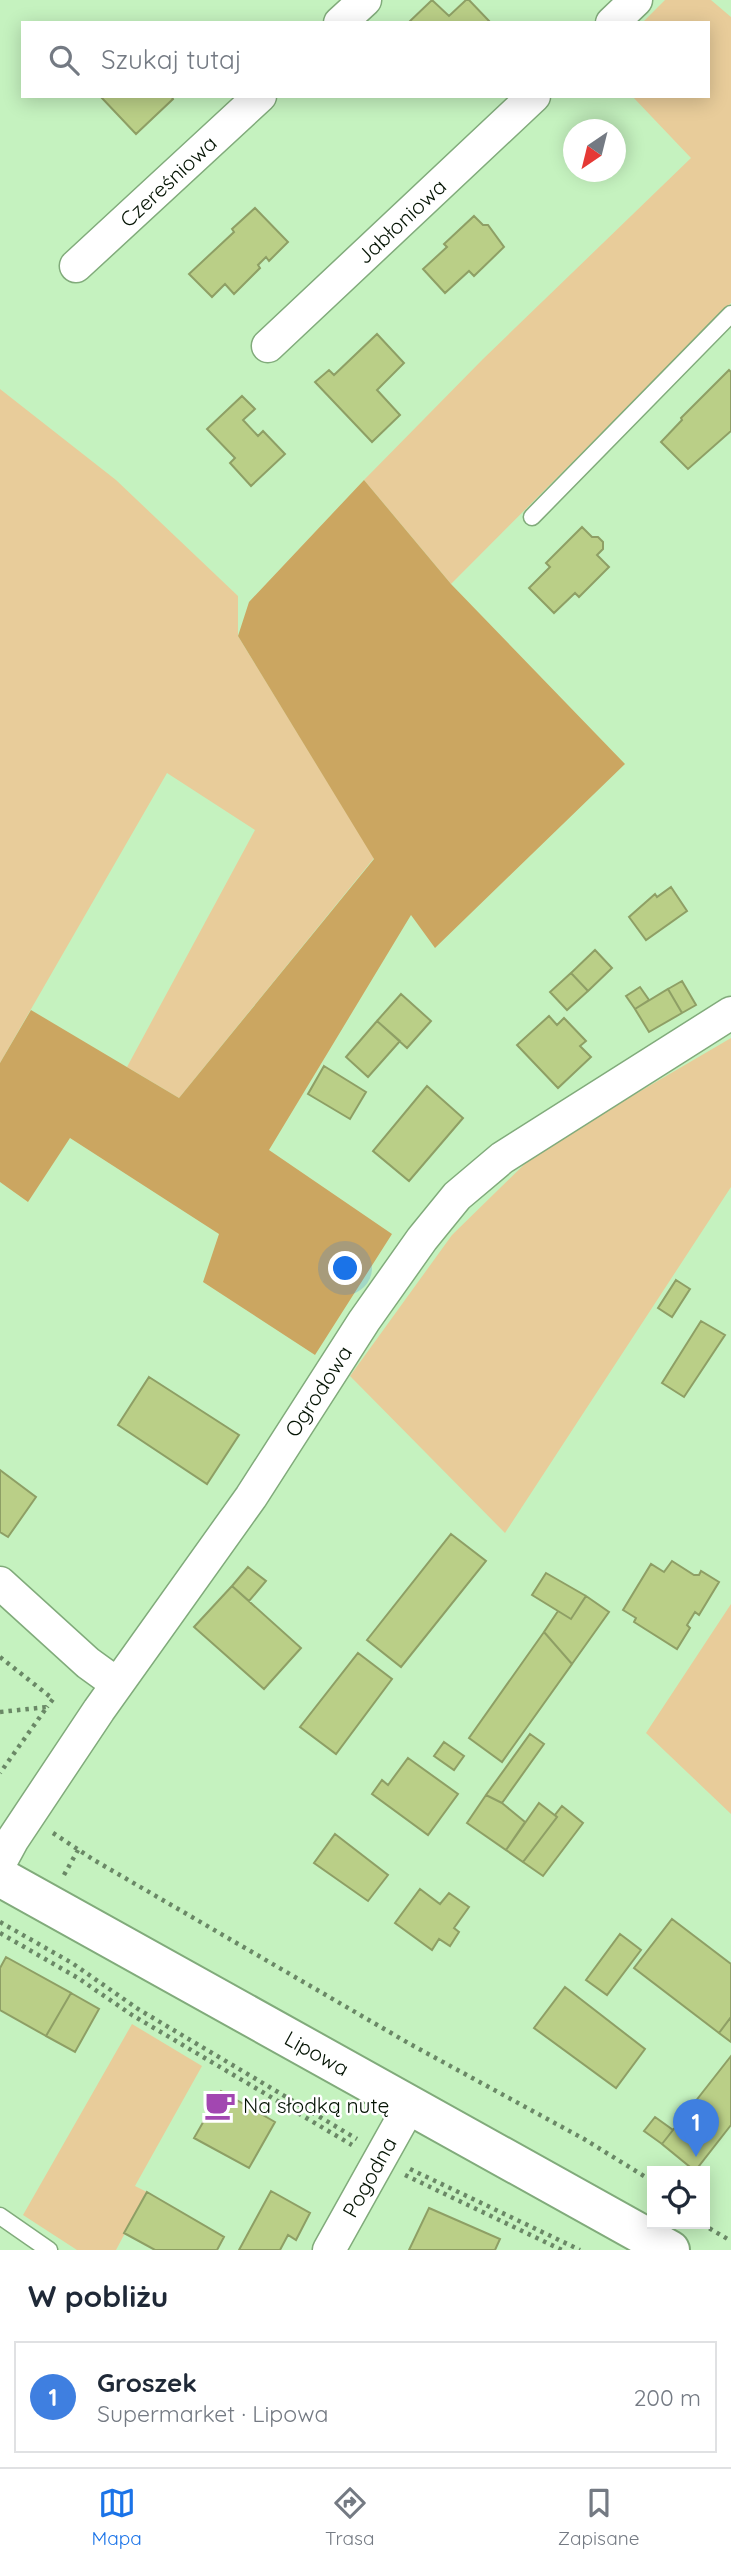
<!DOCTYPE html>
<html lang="pl">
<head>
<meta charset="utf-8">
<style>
	:root { --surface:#fff; --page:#f2f2f3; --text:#1f2937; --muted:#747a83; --line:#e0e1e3; --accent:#1a73e8 }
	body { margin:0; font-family:Quicksand,sans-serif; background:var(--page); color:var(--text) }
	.controls { position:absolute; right:21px; bottom:21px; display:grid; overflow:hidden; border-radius:0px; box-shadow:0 4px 18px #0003 }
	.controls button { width:63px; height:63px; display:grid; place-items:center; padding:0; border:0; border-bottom:2px solid var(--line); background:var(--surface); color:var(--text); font:35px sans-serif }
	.compass { position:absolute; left:563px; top:119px; width:63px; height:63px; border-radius:50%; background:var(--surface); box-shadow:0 4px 18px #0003; rotate:215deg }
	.you { position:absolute; left:346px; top:1269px; width:24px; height:24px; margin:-18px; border:5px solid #fff; border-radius:50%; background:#1a73e8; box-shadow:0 0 0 10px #1a73e833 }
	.badge { display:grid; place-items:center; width:46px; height:46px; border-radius:50%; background:var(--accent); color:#fff; font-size:23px; font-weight:700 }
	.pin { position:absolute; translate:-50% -58px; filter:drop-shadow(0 2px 4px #0008) }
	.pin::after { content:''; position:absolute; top:37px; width:24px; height:21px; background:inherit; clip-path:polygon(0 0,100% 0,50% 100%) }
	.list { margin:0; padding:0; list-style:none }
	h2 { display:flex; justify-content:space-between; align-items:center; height:91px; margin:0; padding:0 28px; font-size:30px }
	h2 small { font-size:23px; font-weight:400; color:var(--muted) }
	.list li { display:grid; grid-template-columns:46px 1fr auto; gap:21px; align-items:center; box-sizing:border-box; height:112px; margin:0 14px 14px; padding:0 14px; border:2px solid var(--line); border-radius:0px }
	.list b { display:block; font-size:26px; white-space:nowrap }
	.list p { margin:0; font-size:23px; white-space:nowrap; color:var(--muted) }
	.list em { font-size:23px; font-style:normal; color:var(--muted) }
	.icon { flex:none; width:38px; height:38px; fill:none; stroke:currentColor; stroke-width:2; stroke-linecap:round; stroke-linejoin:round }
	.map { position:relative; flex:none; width:731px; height:2250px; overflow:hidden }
	.search { position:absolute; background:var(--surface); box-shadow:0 4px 18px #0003; left:21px; right:21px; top:21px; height:77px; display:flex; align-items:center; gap:18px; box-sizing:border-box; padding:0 24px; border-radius:0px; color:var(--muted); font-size:26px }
	.sheet { height:217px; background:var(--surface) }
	nav { display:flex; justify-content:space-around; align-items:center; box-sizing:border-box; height:98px; border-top:2px solid var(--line); background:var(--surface); font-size:19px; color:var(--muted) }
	nav a { display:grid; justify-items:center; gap:4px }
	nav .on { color:var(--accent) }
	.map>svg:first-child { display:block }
	.green { fill:#e8cc9a }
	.forest { fill:#cba661 }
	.building { fill:#bacf87; stroke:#8e9f65; stroke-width:2 }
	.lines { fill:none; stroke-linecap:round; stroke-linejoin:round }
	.service-casing { stroke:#81ab7b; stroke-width:19 }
	.minor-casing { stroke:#81ab7b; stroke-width:35 }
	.tertiary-casing { stroke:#81ab7b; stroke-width:42 }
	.path { stroke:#6a8866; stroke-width:4.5; stroke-dasharray:3.5 5; stroke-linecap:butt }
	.service { stroke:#fff; stroke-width:16 }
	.minor { stroke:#fff; stroke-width:32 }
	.tertiary { stroke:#fff; stroke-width:38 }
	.labels { text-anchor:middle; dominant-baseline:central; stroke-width:5; stroke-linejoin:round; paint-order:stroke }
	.street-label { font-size:21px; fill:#041303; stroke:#fff }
	.poi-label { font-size:21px; fill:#041303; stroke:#fff; text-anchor:start }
</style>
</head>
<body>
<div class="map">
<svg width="731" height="2250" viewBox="0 0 731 2250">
	<rect width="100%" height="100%" fill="#c5f2bf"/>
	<path class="green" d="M665,0H711L731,17V303L451,584L364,480L483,359L691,158L632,96H708V23H642Z
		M0,389L116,480L238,596V636L374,858L179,1098L127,1067L255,830L167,773L0,1063Z
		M731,1038V1187L505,1533L350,1376L452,1235L538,1151Z
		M731,1604V1814L646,1733Z
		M132,2024L202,2066L135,2186L147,2192L116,2250H77L23,2215Z"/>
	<path class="forest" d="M364,480L451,584L625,764L435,948L411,915L269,1150L392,1234L315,1355L203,1282L219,1234L70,1138L28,1202L0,1182V1063L31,1010L179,1098L374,859L238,636L249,602Z"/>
	<path class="building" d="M432,0L449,16L466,0H469L491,23H408Z
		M100,96H171L173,99L136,134Z
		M255,208L288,242L269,261L266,257L258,265L260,268L234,294L225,284L212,297L189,274L234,232L232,229Z
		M474,216L483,225H488L504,247L474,276L469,271L445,293L423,269L447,247L444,244Z
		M377,334L404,363L377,390L400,415L372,442L315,382L329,370L334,375Z
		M729,370L731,372V431L688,469L661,442L682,420L681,418Z
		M242,396L255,409L243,420L258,436L263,431L285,454L251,486L230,463L235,458L207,429Z
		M582,527L592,537H598L603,542V549L597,555L609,567L579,597L575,593L554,613L529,588L550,567L546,563Z
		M671,887L687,911L646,940L629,917L655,894L657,897Z
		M595,950L612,968L588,991L571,973Z
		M571,973L588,991L567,1010L550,992Z
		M682,981L696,1005L682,1013L668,989Z
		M640,987L649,1000L635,1009L626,996Z
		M668,989L682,1013L649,1032L635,1009Z
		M401,994L431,1021L407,1048L377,1021Z
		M549,1016L557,1025L564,1018L586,1041L580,1046L591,1057L558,1088L517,1045Z
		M377,1021L400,1041L368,1077L346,1057Z
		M324,1066L366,1092L350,1119L308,1094Z
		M427,1086L463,1118L409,1181L373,1151Z
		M676,1280L690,1289L672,1317L658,1308Z
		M701,1321L725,1335L684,1397L662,1383Z
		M149,1377L239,1435L207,1484L118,1425Z
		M0,1470L36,1497L8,1537L0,1532Z
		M451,1534L486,1561L401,1667L367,1640Z
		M672,1561L694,1575H699L701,1571L719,1582L699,1615L695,1612L687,1625L690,1628L677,1649L634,1622L636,1618L623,1610L651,1564L664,1572Z
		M248,1567L266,1581L249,1601L232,1586Z
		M546,1573L586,1596L571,1619L532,1595Z
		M232,1586L301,1648L264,1689L194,1627Z
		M586,1596L609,1612L572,1664L544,1632L558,1611L571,1619Z
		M544,1632L572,1664L502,1762L469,1738Z
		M358,1653L392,1679L336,1754L300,1727Z
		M530,1734L544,1744L502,1803L486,1795Z
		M444,1742L464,1756L454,1770L434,1756Z
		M408,1758L458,1794L428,1835L372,1794L382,1780L388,1785Z
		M486,1795L502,1803L525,1822L506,1850L467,1823Z
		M539,1803L557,1817L523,1862L506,1850Z
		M562,1806L583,1823L543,1876L523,1862L557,1817L555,1815Z
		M335,1834L388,1875L368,1901L314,1863Z
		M420,1889L440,1904L449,1893L469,1907L454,1928L459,1932L450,1946L439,1939L432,1950L395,1923Z
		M672,1919L731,1964V2017L719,2033L634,1968Z
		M620,1934L641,1950L607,1995L586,1980Z
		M6,1957L71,1993L46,2036L0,2010V1968Z
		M565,1987L645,2049L616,2088L534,2028Z
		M71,1993L99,2009L75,2052L46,2036Z
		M731,2017V2042L719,2033Z
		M731,2056V2125L695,2171L662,2144Z
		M221,2091L275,2122L249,2168L194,2138Z
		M655,2117L673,2130L662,2144L644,2131Z
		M271,2191L310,2213L296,2240L288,2235L280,2250H239Z
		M147,2192L224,2237L217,2250H155L124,2233Z
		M429,2208L500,2239L495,2250H409Z"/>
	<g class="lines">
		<defs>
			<path id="service" d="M532,517L731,314
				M0,2216L49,2250"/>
			<path id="minor" d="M340,23L365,0
				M612,23L636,0
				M76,266L260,96
				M268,346L534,96
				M0,1583L88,1663L117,1684
				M0,1863L13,1839L99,1710L251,1497L364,1321L422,1239L457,1196L502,1158L731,1013
				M329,2250L410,2105"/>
			<path id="tertiary" d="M0,1877L670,2250"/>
		</defs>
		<use href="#service" class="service-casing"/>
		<use href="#minor" class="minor-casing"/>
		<use href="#tertiary" class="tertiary-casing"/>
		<path class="path" d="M0,1657L53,1699L47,1707
			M0,1712L47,1707L0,1773
			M53,1833L94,1860L410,2044L584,2139L652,2181
			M64,1875L78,1850
			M0,1922L72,1963L138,2009L357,2139
			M0,1933L78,1978L132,2015L352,2145
			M410,2169L580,2250
			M405,2175L562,2250
			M702,2224L731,2241"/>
		<use href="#service" class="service"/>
		<use href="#minor" class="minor"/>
		<use href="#tertiary" class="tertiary"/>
	</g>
	<defs>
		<symbol id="cafe-bare" viewBox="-9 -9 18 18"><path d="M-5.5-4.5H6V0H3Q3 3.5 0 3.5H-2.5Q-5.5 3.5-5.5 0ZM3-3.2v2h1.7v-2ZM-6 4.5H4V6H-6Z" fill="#a247b1" stroke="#fff" stroke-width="2.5" paint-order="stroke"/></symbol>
	</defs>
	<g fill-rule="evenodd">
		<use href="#cafe-bare" x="198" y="2083" width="44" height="44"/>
	</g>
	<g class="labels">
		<g class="street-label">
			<text transform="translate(168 181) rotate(-43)">Czereśniowa</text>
			<text transform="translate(401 221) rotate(-43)">Jabłoniowa</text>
			<text transform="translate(318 1391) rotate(-57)">Ogrodowa</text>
			<text transform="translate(317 2053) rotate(29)">Lipowa</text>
			<text transform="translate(369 2177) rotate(-61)">Pogodna</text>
		</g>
		<g class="poi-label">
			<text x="243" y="2105">Na słodką nutę</text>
		</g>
	</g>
</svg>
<div class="controls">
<button><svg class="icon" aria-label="locate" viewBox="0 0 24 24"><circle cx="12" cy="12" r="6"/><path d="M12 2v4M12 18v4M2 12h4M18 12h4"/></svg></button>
</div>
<svg class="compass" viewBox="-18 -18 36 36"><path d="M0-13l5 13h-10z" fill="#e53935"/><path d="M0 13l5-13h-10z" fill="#747a83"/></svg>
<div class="you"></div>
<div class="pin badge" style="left:696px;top:2157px;background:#3f7fe0">1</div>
<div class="search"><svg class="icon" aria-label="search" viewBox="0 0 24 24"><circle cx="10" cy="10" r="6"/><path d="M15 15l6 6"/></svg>Szukaj tutaj</div>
</div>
<section class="sheet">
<h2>W pobliżu<small></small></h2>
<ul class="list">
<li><span class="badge" style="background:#3f7fe0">1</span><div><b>Groszek</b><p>Supermarket · Lipowa</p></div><em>200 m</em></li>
</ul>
</section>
<nav>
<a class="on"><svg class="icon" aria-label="map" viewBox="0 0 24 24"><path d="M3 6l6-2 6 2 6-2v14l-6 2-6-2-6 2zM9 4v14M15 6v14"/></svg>Mapa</a>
<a><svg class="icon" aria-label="directions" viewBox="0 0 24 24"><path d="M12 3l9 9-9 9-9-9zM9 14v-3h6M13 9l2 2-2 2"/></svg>Trasa</a>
<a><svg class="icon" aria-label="saved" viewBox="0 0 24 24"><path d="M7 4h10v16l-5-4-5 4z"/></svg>Zapisane</a>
</nav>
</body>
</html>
